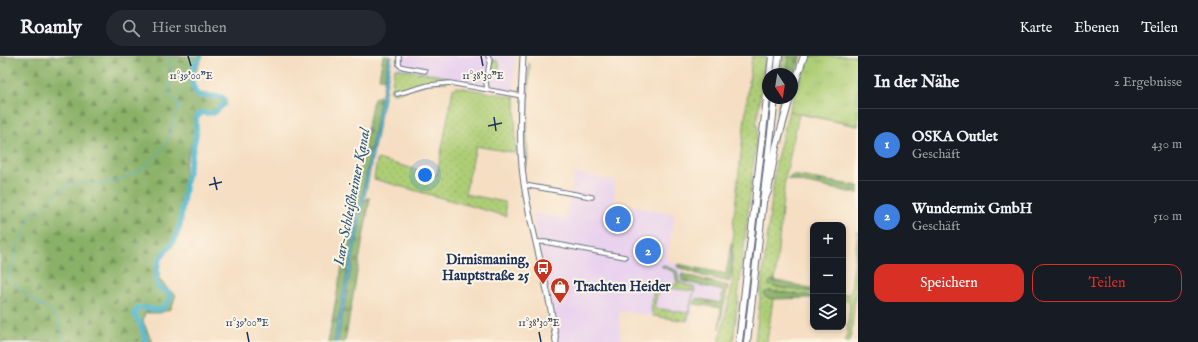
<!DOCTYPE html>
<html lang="de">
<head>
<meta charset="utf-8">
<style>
	:root { --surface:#171b24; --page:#242831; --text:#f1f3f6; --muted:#9ea1a6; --line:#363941; --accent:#d93025 }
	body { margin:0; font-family:"IM FELL English",serif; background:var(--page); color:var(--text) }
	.controls { position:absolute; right:12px; bottom:12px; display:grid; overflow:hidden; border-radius:8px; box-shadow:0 2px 6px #0003 }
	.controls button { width:36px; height:36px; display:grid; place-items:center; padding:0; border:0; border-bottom:1px solid var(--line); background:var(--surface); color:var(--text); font:20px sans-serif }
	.compass { position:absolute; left:762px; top:12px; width:36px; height:36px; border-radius:50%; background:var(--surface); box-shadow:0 2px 6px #0003; rotate:168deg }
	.you { position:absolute; left:425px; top:119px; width:14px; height:14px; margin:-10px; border:3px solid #fff; border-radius:50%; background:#1a73e8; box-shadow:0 0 0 6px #1a73e833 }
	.badge { display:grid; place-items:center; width:26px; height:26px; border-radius:50%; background:var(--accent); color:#fff; font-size:13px; font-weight:700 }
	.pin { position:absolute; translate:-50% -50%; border:2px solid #fff; box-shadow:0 1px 4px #0006 }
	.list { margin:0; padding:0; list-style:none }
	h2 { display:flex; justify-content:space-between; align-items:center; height:52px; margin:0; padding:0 16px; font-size:17px }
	h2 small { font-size:13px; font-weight:400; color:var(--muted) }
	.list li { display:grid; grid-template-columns:26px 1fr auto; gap:12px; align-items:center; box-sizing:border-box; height:72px; padding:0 16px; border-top:1px solid var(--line) }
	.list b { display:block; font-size:15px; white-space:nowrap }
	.list p { margin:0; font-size:13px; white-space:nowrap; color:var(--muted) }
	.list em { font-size:13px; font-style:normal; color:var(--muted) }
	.actions { display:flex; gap:8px; padding:12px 16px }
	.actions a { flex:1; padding:9px 0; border:1px solid var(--accent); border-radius:12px; text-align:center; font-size:14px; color:var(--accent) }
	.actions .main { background:var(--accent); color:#fff }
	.icon { flex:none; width:22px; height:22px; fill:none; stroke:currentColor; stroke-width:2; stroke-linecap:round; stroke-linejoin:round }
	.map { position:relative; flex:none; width:858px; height:286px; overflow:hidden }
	header { display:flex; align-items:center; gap:24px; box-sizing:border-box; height:56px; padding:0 20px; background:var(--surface); border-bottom:1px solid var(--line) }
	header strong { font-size:19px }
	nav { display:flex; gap:22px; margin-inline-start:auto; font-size:14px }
	.search { width:280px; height:36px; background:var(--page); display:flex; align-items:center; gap:10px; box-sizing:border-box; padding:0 14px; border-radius:22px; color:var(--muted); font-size:15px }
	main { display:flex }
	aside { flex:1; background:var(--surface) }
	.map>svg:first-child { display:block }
	.built { fill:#e9d2ee }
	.grass { fill:url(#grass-dots); stroke:#647e6a; fill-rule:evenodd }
	.forest { fill:url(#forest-firs); stroke:#527062 }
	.park { fill:url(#park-tufts); stroke:#647e6a }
	.water { fill:url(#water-waves); stroke:#347295 }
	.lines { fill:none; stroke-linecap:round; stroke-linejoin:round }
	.stream { stroke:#4db5cc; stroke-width:1 }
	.river { stroke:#4db5cc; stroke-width:5.5 }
	.street-casing { stroke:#676c81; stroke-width:5.5 }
	.secondary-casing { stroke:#676c81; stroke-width:7 }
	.highway-casing { stroke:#676c81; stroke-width:8 }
	.street { stroke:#fff; stroke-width:3.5 }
	.secondary { stroke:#fff; stroke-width:5 }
	.highway { stroke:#fff; stroke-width:6 }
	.ticks { fill:none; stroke:#1b2f5e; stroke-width:1.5 }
	.labels { text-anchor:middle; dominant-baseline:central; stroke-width:4; stroke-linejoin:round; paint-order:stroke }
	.poi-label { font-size:14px; font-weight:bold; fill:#1b2f5e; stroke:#fcf5e5; text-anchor:end }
	.water-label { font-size:15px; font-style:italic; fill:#2a577f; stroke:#fcf5e5 }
	.ticks-label { font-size:10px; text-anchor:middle; fill:#1b2f5e; stroke:#fcf5e5; stroke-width:4; stroke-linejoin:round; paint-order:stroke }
</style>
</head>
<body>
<header>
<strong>Roamly</strong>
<div class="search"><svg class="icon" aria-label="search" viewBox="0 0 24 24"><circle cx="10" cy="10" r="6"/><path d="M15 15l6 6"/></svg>Hier suchen</div>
<nav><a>Karte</a><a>Ebenen</a><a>Teilen</a></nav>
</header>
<main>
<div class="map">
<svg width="858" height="286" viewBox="0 0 858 286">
	<defs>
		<pattern id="grass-dots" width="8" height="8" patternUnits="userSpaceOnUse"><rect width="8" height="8" fill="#aece76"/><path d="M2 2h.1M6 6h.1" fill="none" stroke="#95b168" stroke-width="1.8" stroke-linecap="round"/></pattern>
		<pattern id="forest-firs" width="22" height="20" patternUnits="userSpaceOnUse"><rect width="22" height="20" fill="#8ab167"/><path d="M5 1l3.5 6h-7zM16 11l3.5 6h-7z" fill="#709058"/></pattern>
		<pattern id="park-tufts" width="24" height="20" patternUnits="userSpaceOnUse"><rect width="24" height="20" fill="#aece76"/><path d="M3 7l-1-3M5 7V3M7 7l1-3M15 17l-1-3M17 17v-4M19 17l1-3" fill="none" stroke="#95b168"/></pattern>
		<pattern id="water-waves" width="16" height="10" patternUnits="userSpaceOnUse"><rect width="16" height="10" fill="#4db5cc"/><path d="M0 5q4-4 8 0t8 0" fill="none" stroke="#3f94a9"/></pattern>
	</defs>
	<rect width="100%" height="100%" fill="#fcf5e5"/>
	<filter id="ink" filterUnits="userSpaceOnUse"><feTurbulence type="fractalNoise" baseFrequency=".025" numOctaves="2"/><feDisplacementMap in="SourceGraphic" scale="8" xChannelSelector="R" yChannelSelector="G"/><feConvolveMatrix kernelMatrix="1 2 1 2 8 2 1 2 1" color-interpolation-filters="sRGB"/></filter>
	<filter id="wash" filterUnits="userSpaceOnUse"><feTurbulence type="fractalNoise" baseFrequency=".012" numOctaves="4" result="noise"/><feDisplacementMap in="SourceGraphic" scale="16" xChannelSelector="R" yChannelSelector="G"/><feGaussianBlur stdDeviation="0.9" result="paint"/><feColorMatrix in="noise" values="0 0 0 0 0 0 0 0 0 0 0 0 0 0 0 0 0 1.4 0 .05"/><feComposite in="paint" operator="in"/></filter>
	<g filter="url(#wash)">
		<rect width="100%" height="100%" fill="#f5dec2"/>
		<path class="built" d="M398,0H515L514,36L436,19L395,12Z
			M575,117L615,125L614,146L675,159L666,205L678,208L677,211L685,218H682L687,227H693L723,235L721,247L696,242L690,265L619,255L620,282L631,286H557L550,238L532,157L565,162Z"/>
		<path class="grass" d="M752,0H766L756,70H758L735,268L733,286H719L732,231L733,168Z
			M783,0H789L787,18H781Z
			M808,0H858V70L799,58L785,123L775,224H772L769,230L813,236V240L769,235L766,241L773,243L767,286H755L776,106L789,55Z
			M493,4L498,5C502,12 497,18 490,21Z
			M529,7L530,8L527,70L528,103L524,114L527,101Z
			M395,12L448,21L447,26L429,27L395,37L390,36Z
			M524,30L526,32V101L524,106Z
			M457,31L515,41L516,97L476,90L465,138L505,146L506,160L374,123L377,103L437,119L453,33Z
			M770,42H772L763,117H761Z
			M779,42H788L774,88Z
			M858,175C858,212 855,249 850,286H846L850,249L849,245L843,244V238H850L851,234Z
			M662,209L677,215L679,226L695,232L687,265L653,260L651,253L654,231L659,227L677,229L675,216L662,211ZM659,231L694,235L688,257L654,252Z
			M750,210H753L744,286H742Z"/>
		<path class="forest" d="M0,0H203C197,12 188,29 197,41L221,43L222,49C213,57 210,55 198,55L194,60V79L185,109L183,155L175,183L160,202L159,223L169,234L176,239L171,253L160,257H145L143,265L152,286H0Z
			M383,0H389L385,23L379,22Z
			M789,0H802L792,24V18H787Z
			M378,40L381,41L334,286H328L372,48L374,43Z
			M793,119L858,130V138L787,123Z
			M367,142H370L345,286H337L364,144H367Z
			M731,187L732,213L729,226L703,220L677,211L678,208L726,218Z
			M682,218L728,230L719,273L721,252L694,248L696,242L720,247L723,235L682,225L681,220Z
			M772,224L811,232L813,236L769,230V226Z
			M769,235L813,240V242L773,243L765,241L764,237Z"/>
		<path class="park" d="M808,0H858V70L789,55Z"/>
		<path class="water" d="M389,0H392L337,286H334Z"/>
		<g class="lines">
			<path class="stream" d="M169,0L172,18L169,25L171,27
				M49,143C57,138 64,132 72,128C79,125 92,129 100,128C133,125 165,101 173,68C174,60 181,53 178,45L169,39V31L184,15H191
				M11,225L9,217L16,202L17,188L24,179L30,161L45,147
				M13,227L40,249L50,254L56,262L65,286"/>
			<path class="river" d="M146,286L141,269L134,257L138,252C153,250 159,262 170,243L169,236L158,231L155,222L159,204L175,183L180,169L185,131L196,79V62L201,57H214L224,48V44L222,41L197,39C188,21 190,17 200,0"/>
		</g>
	</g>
	<g filter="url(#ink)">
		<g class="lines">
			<defs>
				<path id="street" d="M399,0V9L403,11L425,15
					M487,33L486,26L490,3L488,0
					M397,38L429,29L450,27L522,40
					M524,129L592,141
					M536,186H545L625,201"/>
				<path id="secondary" d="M523,0C521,42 518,86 524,128C532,181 550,232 556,286"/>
				<path id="highway" d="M770,18L772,0
					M777,18L779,0
					M792,36L804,0
					M765,142L768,135L776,91L790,42
					M739,286L768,33
					M747,286L775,42"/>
			</defs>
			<use href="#street" class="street-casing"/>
			<use href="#secondary" class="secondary-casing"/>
			<use href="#highway" class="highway-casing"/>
			<use href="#street" class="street"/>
			<use href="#secondary" class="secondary"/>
			<use href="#highway" class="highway"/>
		</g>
	</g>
	<path class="ticks" d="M188,0L191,10M481,0L483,10M494,61L496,75M488,70L502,67M214,121L217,134M209,129L222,126M247,276L249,286M539,276L541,286"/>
	<defs>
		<symbol id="bus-pin" viewBox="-11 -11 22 30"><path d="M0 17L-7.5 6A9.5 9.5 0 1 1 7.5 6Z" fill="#c8321e" stroke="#fcf5e5"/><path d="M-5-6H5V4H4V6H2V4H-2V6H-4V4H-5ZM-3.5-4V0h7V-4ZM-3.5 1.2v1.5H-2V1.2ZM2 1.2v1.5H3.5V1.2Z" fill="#fff"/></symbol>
		<symbol id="shop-pin" viewBox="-11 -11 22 30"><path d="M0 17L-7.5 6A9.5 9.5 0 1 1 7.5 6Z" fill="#c8321e" stroke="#fcf5e5"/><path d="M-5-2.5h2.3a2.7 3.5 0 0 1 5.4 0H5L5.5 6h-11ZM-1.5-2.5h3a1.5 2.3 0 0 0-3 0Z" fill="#fff"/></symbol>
	</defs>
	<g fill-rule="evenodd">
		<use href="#bus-pin" x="532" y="201" width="22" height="30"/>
		<use href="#shop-pin" x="549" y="220" width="22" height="30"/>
	</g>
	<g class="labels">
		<g class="poi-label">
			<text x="529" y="204">Dirnismaning,<tspan x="529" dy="16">Hauptstraße 25</tspan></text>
			<text x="574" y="231" text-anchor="start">Trachten Heider</text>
		</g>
		<g class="water-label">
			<text transform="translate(352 141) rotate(-79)">Isar-Schleißheimer Kanal</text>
		</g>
	</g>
	<g class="ticks-label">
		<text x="191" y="23">11°39'00"E</text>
		<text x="483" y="23">11°38'30"E</text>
		<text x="247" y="270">11°39'00"E</text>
		<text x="539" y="270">11°38'30"E</text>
	</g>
</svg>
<div class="controls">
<button>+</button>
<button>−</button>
<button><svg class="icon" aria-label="layers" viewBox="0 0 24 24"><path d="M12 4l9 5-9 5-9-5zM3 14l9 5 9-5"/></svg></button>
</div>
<svg class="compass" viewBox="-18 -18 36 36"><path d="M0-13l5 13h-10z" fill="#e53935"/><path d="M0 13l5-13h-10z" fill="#9ea1a6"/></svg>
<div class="you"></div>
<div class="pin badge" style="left:618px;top:163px;background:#3f7fe0">1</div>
<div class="pin badge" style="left:648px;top:195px;background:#3f7fe0">2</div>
</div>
<aside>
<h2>In der Nähe<small>2 Ergebnisse</small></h2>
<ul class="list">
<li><span class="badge" style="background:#3f7fe0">1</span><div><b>OSKA Outlet</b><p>Geschäft</p></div><em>430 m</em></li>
<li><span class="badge" style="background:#3f7fe0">2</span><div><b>Wundermix GmbH</b><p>Geschäft</p></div><em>510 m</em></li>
</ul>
<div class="actions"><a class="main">Speichern</a><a>Teilen</a></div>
</aside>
</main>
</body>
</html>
